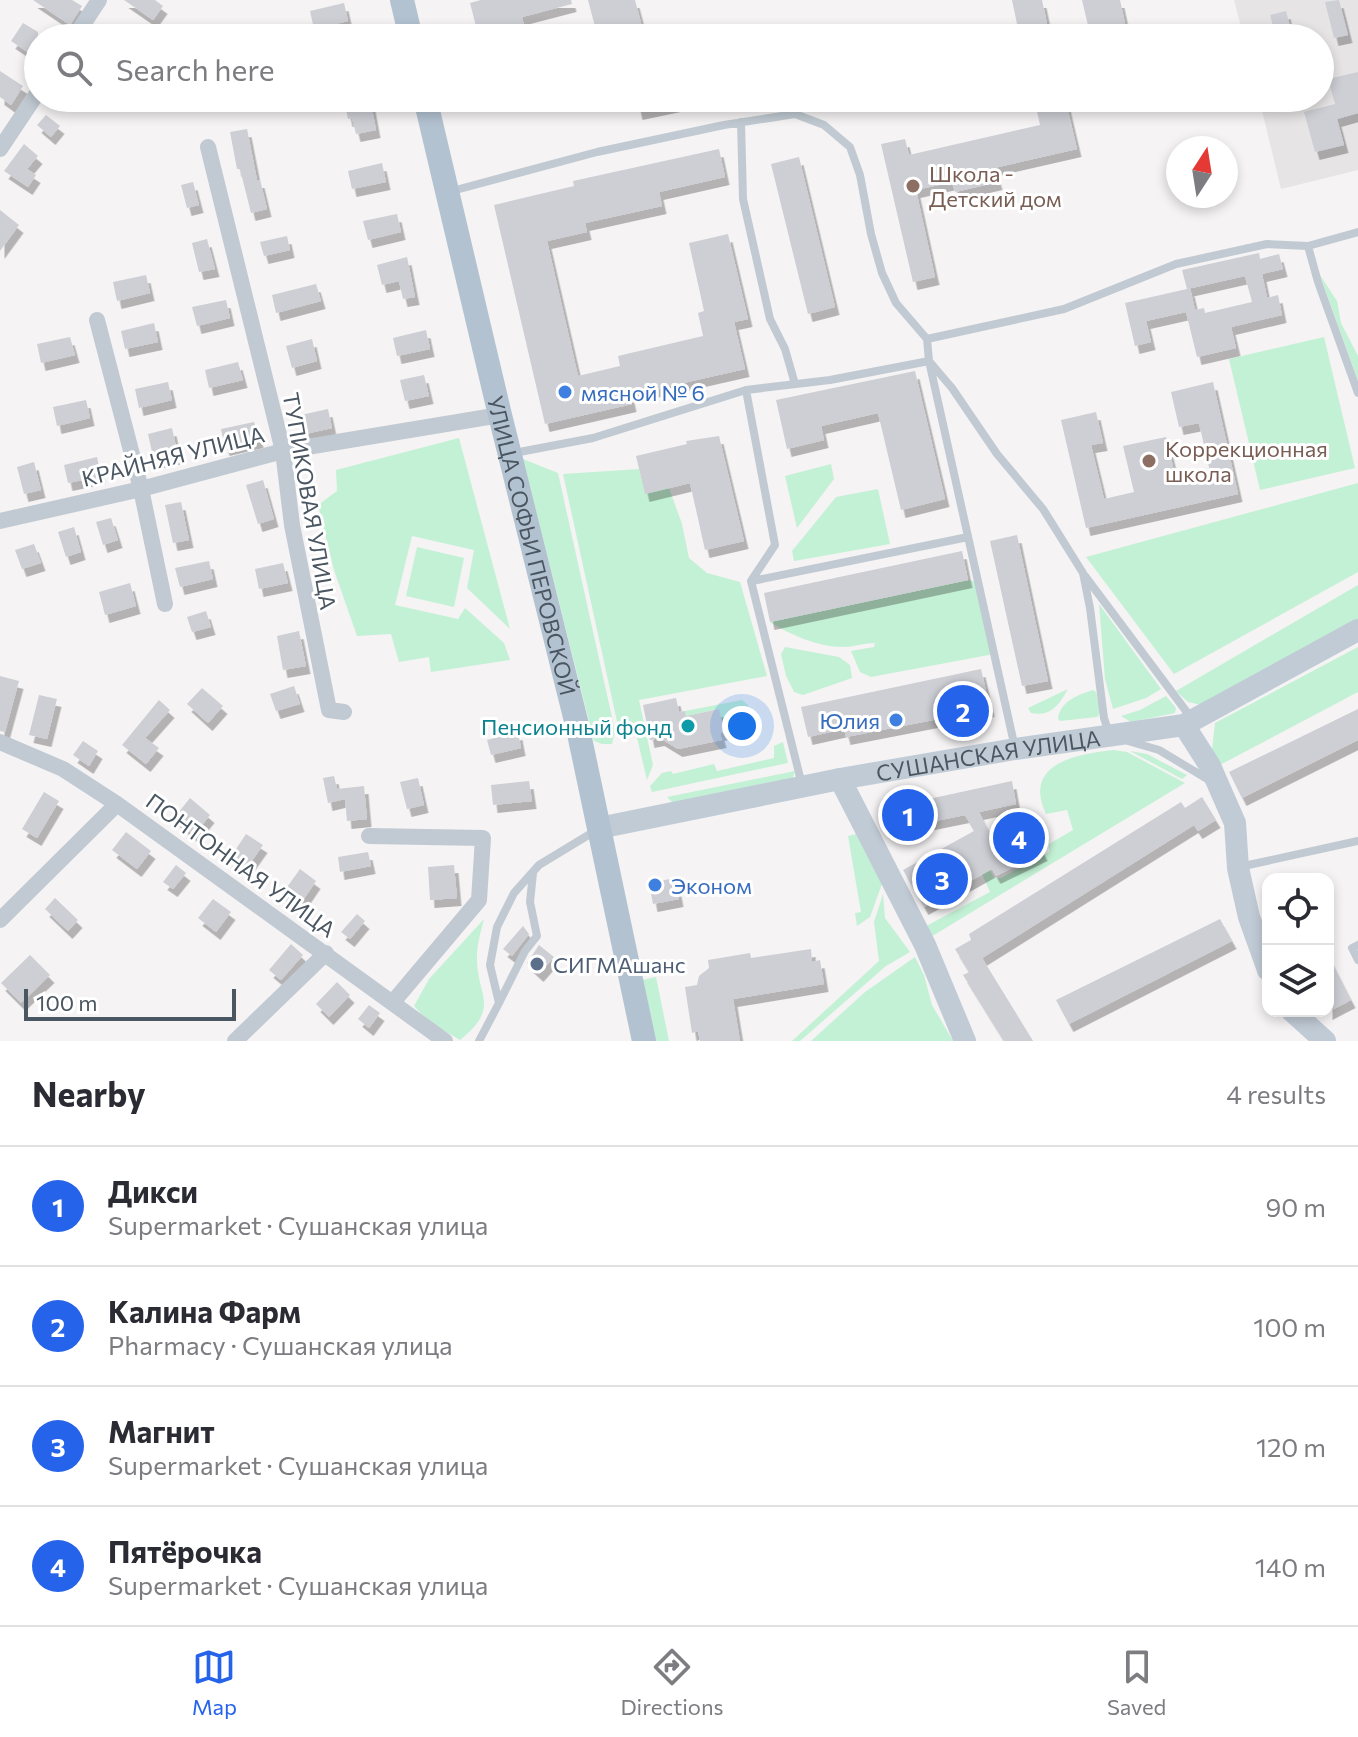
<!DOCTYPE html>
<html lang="en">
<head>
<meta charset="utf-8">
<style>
	:root { --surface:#fff; --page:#f7f7f7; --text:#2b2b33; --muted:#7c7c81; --line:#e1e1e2; --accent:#2563eb }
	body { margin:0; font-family:Commissioner,sans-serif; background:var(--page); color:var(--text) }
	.controls { position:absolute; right:24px; bottom:24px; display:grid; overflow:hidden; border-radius:16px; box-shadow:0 4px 12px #0003 }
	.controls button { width:72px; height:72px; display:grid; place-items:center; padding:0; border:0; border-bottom:2px solid var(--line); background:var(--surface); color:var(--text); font:40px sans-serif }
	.compass { position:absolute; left:1166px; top:136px; width:72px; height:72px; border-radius:50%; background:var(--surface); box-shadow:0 4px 12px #0003; rotate:12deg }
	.scale { position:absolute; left:24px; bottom:20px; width:212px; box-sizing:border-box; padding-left:8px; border:4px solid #4a5661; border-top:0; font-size:22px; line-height:28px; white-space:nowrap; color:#4a5661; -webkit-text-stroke:6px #fff; paint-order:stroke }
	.you { position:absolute; left:742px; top:726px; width:28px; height:28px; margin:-20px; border:6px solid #fff; border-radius:50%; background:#1a73e8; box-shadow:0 0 0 12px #1a73e833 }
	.badge { display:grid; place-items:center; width:52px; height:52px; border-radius:50%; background:var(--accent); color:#fff; font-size:26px; font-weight:700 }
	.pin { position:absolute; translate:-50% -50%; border:4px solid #fff; box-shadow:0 2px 8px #0006 }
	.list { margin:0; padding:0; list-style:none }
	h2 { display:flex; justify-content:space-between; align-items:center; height:104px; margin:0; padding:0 32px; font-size:34px }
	h2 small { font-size:26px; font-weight:400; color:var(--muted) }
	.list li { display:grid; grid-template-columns:52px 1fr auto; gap:24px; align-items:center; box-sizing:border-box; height:120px; padding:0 32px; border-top:2px solid var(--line) }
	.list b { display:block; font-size:30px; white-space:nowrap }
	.list p { margin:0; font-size:26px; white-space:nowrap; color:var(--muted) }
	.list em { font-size:26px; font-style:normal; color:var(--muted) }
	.icon { flex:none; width:44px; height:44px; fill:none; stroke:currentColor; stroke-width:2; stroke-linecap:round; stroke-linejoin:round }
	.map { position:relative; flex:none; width:1358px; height:1041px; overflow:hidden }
	.search { position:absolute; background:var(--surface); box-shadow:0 4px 12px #0003; left:24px; right:24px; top:24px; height:88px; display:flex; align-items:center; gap:20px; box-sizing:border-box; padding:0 28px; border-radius:44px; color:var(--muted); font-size:30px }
	.sheet { height:584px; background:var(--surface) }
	nav { display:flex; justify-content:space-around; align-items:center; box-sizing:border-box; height:112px; border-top:2px solid var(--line); background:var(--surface); font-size:22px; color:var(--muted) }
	nav a { display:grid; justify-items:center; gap:4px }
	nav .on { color:var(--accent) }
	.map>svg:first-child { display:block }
	.education { fill:#e6e4e5 }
	.green { fill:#c3f1d5 }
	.building { fill:#cdcfd5; fill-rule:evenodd; filter:url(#shadow) }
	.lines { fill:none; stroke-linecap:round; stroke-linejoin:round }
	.lane { stroke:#c1cad2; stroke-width:8 }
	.street { stroke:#c1cad2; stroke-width:16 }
	.secondary { stroke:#c1cbd6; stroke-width:22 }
	.primary { stroke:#b3c2d1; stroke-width:24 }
	.education-dot { fill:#8d6e63; stroke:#fff; stroke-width:3 }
	.shop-dot { fill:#3f7fe0; stroke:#fff; stroke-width:3 }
	.culture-dot { fill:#0f9aa8; stroke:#fff; stroke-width:3 }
	.service-dot { fill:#5c6f8a; stroke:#fff; stroke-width:3 }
	.labels { text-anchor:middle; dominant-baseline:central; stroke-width:6; stroke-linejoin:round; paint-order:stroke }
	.education-label { font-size:22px; fill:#785e54; stroke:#fff; text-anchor:start }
	.shop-label { font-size:22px; fill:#366cbe; stroke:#fff; text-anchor:start }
	.street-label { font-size:22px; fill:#4a5661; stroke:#fff }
	.culture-label { font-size:22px; fill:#0d838f; stroke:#fff; text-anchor:end }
	.service-label { font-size:22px; fill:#4e5e75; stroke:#fff; text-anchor:start }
</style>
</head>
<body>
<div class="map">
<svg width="1358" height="1041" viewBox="0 0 1358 1041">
	<defs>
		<filter id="shadow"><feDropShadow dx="4.5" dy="8" stdDeviation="0" flood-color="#0004"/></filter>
	</defs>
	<rect width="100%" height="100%" fill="#f5f3f3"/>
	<path class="education" d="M1234,0H1358V170L1281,189L1259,98H1320V38H1244Z"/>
	<path class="green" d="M1320,275L1337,301L1341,323L1358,356V381Z
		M1324,337L1355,468L1260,490L1229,359Z
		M459,438L510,629L467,588L474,550L412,536L395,605L458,619L465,608L504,643L510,660L431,672L429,657L399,662L391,634L357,636L334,570L318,505L337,491L336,470Z
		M523,459L558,473L615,731L612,744H602L594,741Z
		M831,464L834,479L797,528L785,476Z
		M639,469L645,493L669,488L682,524L689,558L707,573L740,582L767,676L639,700L653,765L647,780L634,725L618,726L563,474Z
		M1358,483V572L1174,674L1086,557Z
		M878,489L890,544L794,561L792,551L836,497Z
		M417,547L464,558L454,607L406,596Z
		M968,580L978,582L994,654L871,677L860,672L851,651L874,647L875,643C864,643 853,647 843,647C818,647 791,635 770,622Z
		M1358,585V622L1206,706L1188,702L1176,691Z
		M1099,604L1161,689L1146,698L1113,709L1105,679Z
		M785,647L839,657L850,665L852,678L803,695L794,692L786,676L781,654Z
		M1358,647V692L1218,766L1212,750L1215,723Z
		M1068,689C1059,705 1051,717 1031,713L1028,708Z
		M1093,690L1096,692L1101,712L1097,717L1060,721L1058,719C1060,701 1078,695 1093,690Z
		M1166,696L1176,708L1175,713L1131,722L1121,716L1140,710Z
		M742,700L748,705L754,726L731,731L728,721L722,722L718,709L686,716L685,711Z
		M783,742L788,763L652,792L650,786L662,773L671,771L673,774L714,764L717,771L774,758V746Z
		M1114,750L1127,752L1185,783L929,938L925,930L928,925L990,892L978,865L985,860L994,878H1001L1049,852V844L1073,830L1067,810L1046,814C1022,763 1077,754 1114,750Z
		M1130,751L1147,754L1187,775L1182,779Z
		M795,771L792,780L673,803L667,797Z
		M856,834L882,884L870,917L857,926L855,913L861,912L848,836Z
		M883,894L885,918L910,952L886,966L800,1041H792L879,961L874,922Z
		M484,919C481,931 477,944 477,956C476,997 502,1006 460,1040L428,1021L414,1006L429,979Z
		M915,957L924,975L932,1005L953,1041H811L865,992Z
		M656,977L669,1041H656L642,980Z"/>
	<path class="building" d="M33,0H72L82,6L70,25Z
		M124,0H155L163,6L153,20Z
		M481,0H571L572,4L522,17L527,38H479L470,3Z
		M588,0H635L645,38H598Z
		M1012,0H1042L1050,38H1020Z
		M1082,0H1120L1128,38H1091Z
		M1339,0L1348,35L1334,38L1325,2Z
		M344,3L348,21L314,29L310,11Z
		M1286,11L1293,38H1276L1270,15Z
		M23,23L38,32V59L11,41Z
		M0,71L23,86L11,105L0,97Z
		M1358,72V113L1337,119L1344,145L1315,152L1304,112L1335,104L1328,79Z
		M352,98H370L376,130L356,134L352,118L348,119L344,100Z
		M635,98H681V103L638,112Z
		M1034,98H1065L1077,149L994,168L998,182L955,192L952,182L916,190L935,277L913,282L881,144L905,139L909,155L1040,125Z
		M46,115L60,126L51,137L37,125Z
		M247,129L257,180H260L267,209L251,213L240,169H237L230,132Z
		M24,144L38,156L27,169L36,175L28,187L4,171Z
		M719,149L725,177L659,192L662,206L585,223L587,232L547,241L578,376L620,366L618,356L703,336L698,313L704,311L689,243L728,234L748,319L734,322L745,369L630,395L632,404L545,424L494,205L574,186L573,181Z
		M799,157L835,307L808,314L771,164Z
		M382,163L386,182L352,189L348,171Z
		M193,182L199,205L187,208L181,185Z
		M0,210L19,225L0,251Z
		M397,214L401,232L368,240L363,221Z
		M287,236L290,250L264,256L260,242Z
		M207,239L215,269L199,272L192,243Z
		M1259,253L1260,259L1279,254L1283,269L1262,274L1267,298L1278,295L1282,315L1231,327L1236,348L1197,357L1186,312L1146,321L1151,342L1135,346L1125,303L1187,289L1182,270ZM1245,276L1252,302L1205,313L1204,308L1195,310L1190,288L1187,289Z
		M407,257L415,297L403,299L399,281L382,285L377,265Z
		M146,275L150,293L117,301L113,282Z
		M316,284L321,301L276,313L272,295Z
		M226,300L230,318L197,326L192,307Z
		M154,323L158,342L125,349L121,331Z
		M426,330L430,349L397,356L393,338Z
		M70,337L75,355L41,363L37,344Z
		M312,339L317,361L292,368L286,346Z
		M238,362L243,380L209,388L205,370Z
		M915,371L945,499L901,510L878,413L821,426L824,440L787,449L776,400Z
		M424,375L429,396L405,401L400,380Z
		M168,382L172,400L139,408L135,389Z
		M1213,382L1238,494L1086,528L1061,420L1096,412L1103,443L1091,445L1104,499L1134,492L1123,446L1166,437L1177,484L1211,476L1199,423L1179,427L1171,392Z
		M86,400L90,418L57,426L53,407Z
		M328,409L332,428L305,434L301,415Z
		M254,422L259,440L225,448L221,429Z
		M172,428L178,456L154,461L148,434Z
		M719,436L744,541L705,550L690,483L645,494L636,456L687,444L686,441Z
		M97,457L101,476L68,483L64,465Z
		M34,462L41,490L24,494L17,467Z
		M263,480L274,519L258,524L246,485Z
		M181,502L189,540L173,543L165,505Z
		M111,518L118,540L103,545L96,522Z
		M74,527L81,552L66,557L58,532Z
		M1017,535L1048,681L1022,686L990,541Z
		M34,544L41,563L22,569L15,550Z
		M962,551L968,580L770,622L764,593Z
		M209,561L213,579L180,587L175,568Z
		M283,563L288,583L259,589L255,569Z
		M130,583L136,606L105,615L99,592Z
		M206,611L211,627L192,632L187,617Z
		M299,631L306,666L283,670L277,636Z
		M981,669L990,709L846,737L844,729L808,737L801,707Z
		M0,676L19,681L5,732L0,731Z
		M294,686L300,704L276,711L270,694Z
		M202,688L223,706L208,723L187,704Z
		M39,695L57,699L47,739L29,735Z
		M676,698L679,712L685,711L686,716L719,709L724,732L720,733L722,740L678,749L660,738L650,740L643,705Z
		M159,700L170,710L145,738L159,748L146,764L122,745Z
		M1358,709V740L1242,798L1229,772Z
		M518,732L521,748L491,755L487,740Z
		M83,741L98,751L89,766L73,755Z
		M334,776L337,789L364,786L367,819L347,821L345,799L328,803L323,778Z
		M418,778L424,805L407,809L400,782Z
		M529,781L532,801L493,805L491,785Z
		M1012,781L1016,804L979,812L990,834L1025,817L1043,853L996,876L992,869L924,907L903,870L974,831L965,815L906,827L901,805Z
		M44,792L59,801L37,838L22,829Z
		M1202,797L1216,820L1198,831L1194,825L982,958L1033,1041H1004L963,975L969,972L955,949L971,940L969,934L1181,802L1185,808Z
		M190,798L210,815L194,835L174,818Z
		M126,832L151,851L137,869L112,850Z
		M246,834L263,845L246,869L230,858Z
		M368,852L371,866L340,872L338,857Z
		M176,865L186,873L173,889L163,882Z
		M454,865L457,898L430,900L428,867Z
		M300,869L316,881L297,909L280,897Z
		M675,878L679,899L653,904L649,883Z
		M55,898L78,920L68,931L45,909Z
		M213,899L231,912L216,932L198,918Z
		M357,914L365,921L350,939L341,932Z
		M1220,919L1232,941L1069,1024L1056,1000Z
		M523,926L529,934L512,956L503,949Z
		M291,944L303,955L281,980L269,970Z
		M539,945L554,957L539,974L527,963Z
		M811,949L812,962L820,960L824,984L733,999L740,1041H700L698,1031L692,1033L685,987L697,985L699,976L709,968L708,960L750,953L751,958Z
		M30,955L50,975L21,1003L1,983Z
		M1328,955L1351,1000L1328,1012Z
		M337,982L350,995L329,1017L316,1004Z
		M369,1005L380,1013L369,1028L358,1019Z"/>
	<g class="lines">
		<path class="lane" d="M741,122L743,199L770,319L785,349L795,384
			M452,191L597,152L724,125L795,114L824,125L850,147L860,175L871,234L882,273L896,303L927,339L929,361L1015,748
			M1308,246L1318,282L1358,393
			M927,339L1064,309L1176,264L1267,244L1308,246L1358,232
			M746,390L775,545L751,581L802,785
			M514,453L593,438L746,390L830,380L929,361L952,388L997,454L1043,509L1083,573L1090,608L1104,718L1109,733
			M1085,576L1192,719
			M752,581L968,537
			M1128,741L1159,750L1209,780
			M1239,867L1358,841
			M1358,945L1352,948L1358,960
			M499,1003L525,951L537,936L530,902L533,873
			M479,1041L499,1003L490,965L497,927L514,893L539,865L595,831"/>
		<path class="street" d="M74,38L99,0
			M208,147L283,451L292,525L329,710L344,712
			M0,149L38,92
			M97,320L141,489L165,604
			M0,521L141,489L283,451L500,415
			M0,742L63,769L117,804L445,1041
			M369,836L483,838L479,900L393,1002
			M0,920L117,804
			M235,1041L326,953"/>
		<g class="secondary">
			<path d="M1184,725L1210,766L1235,823L1238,868L1249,917L1268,970"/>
			<path d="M840,779L925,945L965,1041"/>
			<path id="s1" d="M599,828L840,779L1015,749L1184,725L1358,630"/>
			<path d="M1292,1011L1325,1041"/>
		</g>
		<g class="primary">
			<path d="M402,0L411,38"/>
			<path id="s2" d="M425,98L500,415L578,729L644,1041"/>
		</g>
	</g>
	<g class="education-dot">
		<circle cx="913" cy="186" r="8"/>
		<circle cx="1149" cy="461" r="8"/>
	</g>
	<g class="shop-dot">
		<circle cx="565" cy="392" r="8"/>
		<circle cx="896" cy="720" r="8"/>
		<circle cx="655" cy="885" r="8"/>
	</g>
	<circle class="culture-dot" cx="688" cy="726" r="8"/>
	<circle class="service-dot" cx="537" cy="964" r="8"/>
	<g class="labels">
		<g class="education-label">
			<text x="929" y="173">Школа -<tspan x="929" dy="25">Детский дом</tspan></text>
			<text x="1165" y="448">Коррекционная<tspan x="1165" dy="25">школа</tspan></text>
		</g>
		<g class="shop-label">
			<text x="581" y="392">мясной № 6</text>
			<text x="880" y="720" text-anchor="end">Юлия</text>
			<text x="671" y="885">Эконом</text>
		</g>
		<g class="street-label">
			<text transform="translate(173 456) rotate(-14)">КРАЙНЯЯ УЛИЦА</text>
			<text transform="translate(310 501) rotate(80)">ТУПИКОВАЯ УЛИЦА</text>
			<text stroke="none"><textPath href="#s2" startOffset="460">УЛИЦА СОФЬИ ПЕРОВСКОЙ</textPath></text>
			<text stroke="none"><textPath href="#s1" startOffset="396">СУШАНСКАЯ УЛИЦА</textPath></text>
			<text transform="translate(241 865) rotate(36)">ПОНТОННАЯ УЛИЦА</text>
		</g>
		<g class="culture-label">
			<text x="672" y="726">Пенсионный фонд</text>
		</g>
		<g class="service-label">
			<text x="553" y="964">СИГМАшанс</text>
		</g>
	</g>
</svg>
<div class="controls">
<button><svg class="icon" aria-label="locate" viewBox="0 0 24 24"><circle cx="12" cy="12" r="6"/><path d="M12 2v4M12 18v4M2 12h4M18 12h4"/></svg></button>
<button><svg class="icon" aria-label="layers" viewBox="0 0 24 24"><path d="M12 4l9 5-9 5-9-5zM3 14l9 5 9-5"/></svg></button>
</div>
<svg class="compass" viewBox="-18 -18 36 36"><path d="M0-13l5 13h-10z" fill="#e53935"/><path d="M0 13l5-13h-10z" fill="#7c7c81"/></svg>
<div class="scale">100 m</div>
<div class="you"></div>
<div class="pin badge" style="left:908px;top:815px">1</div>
<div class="pin badge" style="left:963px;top:711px">2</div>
<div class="pin badge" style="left:942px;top:879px">3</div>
<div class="pin badge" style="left:1019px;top:838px">4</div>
<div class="search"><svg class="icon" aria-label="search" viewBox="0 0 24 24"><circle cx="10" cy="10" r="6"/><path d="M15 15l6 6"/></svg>Search here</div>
</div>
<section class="sheet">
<h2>Nearby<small>4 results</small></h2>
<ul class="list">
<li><span class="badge">1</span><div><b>Дикси</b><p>Supermarket · Сушанская улица</p></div><em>90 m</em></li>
<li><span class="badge">2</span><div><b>Калина Фарм</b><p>Pharmacy · Сушанская улица</p></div><em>100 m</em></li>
<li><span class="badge">3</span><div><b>Магнит</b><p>Supermarket · Сушанская улица</p></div><em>120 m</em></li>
<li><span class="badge">4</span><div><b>Пятёрочка</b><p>Supermarket · Сушанская улица</p></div><em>140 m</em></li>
</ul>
</section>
<nav>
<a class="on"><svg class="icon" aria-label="map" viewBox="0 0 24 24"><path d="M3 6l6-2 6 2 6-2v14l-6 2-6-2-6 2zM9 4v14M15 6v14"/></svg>Map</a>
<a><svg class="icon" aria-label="directions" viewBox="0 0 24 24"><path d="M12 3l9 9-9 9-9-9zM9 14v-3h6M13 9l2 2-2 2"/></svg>Directions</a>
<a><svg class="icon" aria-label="saved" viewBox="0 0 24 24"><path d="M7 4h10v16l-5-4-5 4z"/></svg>Saved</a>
</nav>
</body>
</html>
